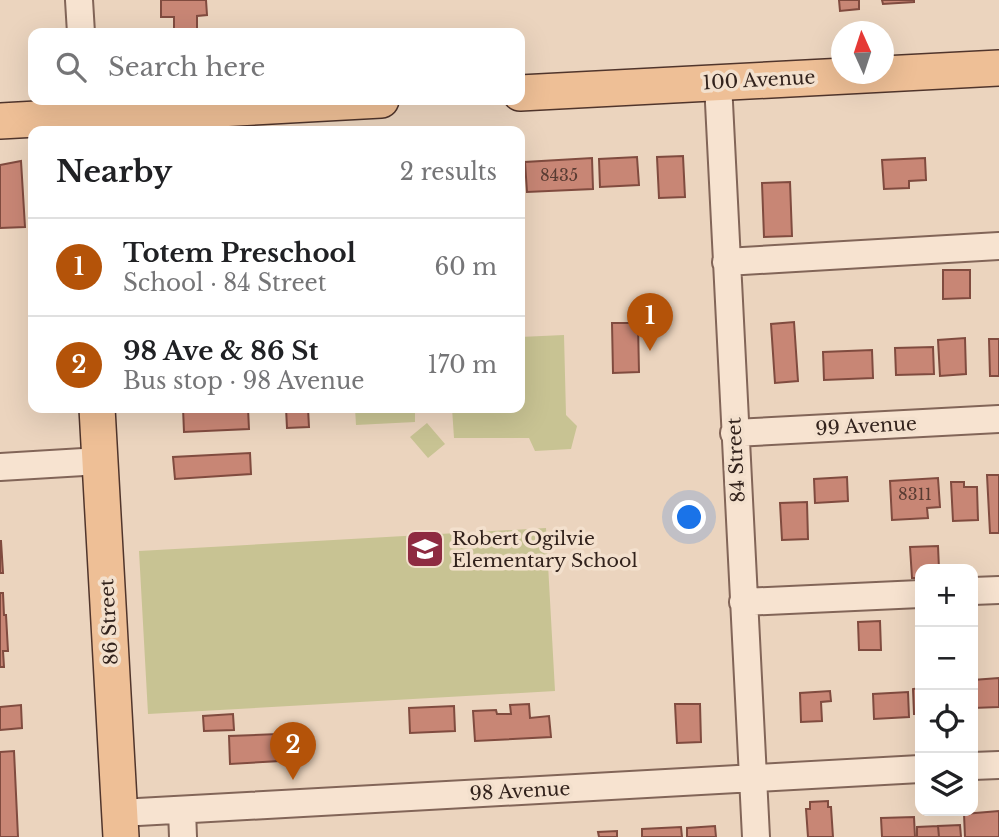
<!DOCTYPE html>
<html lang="en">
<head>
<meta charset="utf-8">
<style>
	:root { --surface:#fff; --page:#f2f2f2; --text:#202124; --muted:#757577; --line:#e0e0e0; --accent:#b45309 }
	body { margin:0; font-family:"Libre Baskerville",serif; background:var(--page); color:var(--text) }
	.controls { position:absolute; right:21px; bottom:21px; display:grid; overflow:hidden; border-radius:14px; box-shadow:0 7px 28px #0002 }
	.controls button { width:63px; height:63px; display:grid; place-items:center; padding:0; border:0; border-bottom:2px solid var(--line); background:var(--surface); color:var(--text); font:35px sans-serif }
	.compass { position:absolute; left:831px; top:21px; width:63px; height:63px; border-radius:50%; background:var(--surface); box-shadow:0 7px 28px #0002; rotate:357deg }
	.you { position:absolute; left:690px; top:518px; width:24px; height:24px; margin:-18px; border:5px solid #fff; border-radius:50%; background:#1a73e8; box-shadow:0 0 0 10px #1a73e833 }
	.badge { display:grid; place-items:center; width:46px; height:46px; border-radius:50%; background:var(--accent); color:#fff; font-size:23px; font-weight:700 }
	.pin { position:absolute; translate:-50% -58px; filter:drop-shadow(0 2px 4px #0008) }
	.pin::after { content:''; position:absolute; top:37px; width:24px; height:21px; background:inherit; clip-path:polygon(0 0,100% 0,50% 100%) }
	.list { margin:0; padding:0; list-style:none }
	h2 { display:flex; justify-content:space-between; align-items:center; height:91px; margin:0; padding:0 28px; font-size:30px }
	h2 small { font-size:23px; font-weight:400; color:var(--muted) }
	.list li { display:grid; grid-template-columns:46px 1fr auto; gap:21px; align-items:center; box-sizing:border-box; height:98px; padding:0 28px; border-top:2px solid var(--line) }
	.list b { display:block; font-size:26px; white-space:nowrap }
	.list p { margin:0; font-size:23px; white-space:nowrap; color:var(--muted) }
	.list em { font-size:23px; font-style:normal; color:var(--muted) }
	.icon { flex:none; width:38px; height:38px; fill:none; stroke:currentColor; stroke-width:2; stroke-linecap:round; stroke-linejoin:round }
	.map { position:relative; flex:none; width:999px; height:837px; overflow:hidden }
	.search { position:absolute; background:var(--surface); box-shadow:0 7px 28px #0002; left:28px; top:28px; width:497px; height:77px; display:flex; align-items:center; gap:18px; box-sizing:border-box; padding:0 24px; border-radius:14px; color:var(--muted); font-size:26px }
	.panel { position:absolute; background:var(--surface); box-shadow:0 7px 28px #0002; left:28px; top:126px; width:497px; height:287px; border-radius:14px }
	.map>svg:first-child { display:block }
	.green { fill:#c8c393 }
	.building { fill:#c88675; stroke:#804b3f; stroke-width:2 }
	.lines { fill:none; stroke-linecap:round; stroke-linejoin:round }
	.minor-casing { stroke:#826558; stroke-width:30 }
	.major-casing { stroke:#50352c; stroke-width:38 }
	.minor { stroke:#f7e3d0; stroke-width:26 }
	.major { stroke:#eebf96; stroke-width:35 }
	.labels { text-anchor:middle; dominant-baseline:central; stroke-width:7; stroke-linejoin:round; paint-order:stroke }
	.number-label { font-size:16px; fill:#583b32 }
	.street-label { font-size:19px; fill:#32221c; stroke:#f3e0cd }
	.poi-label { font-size:19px; fill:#32221c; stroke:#f3e0cd; text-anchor:start }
</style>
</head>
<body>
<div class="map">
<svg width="999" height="837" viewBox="0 0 999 837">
	<rect width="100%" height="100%" fill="#ebd4be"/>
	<path class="green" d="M564,335L566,415L577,426L571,449L535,451L529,438H454L452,408H520V337Z
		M355,408H415V422L356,425Z
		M427,423L445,444L428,458L410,437Z
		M546,528L555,691L148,714L139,551Z"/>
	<path class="building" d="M161,0H206L207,15L197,16V29L174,30V17H161Z
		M839,0H859V9L840,11Z
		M882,0H914V2L883,4Z
		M683,156L685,197L659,198L657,157Z
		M637,157L639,185L600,187L599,159Z
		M592,158L593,189L527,192L525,162Z
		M925,158L926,180L909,181V188L884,189L882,160Z
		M21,161L25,227L0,228V165Z
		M790,182L792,236L764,237L762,183Z
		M943,270H970V298L943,299Z
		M794,322L798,381L775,383L771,324Z
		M612,323H638L639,372L613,373Z
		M965,338L966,374L940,376L938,340Z
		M989,339H999V376H990Z
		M933,347L934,374L896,375L895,348Z
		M872,350L873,378L824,380L823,352Z
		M183,408H248L249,429L184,432Z
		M286,408H308L309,427L287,428Z
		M250,453L251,474L175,479L173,457Z
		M987,475H999V533H990Z
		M847,477L848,501L815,503L814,479Z
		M938,478L940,507L927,508L928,518L892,520L890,481Z
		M951,482H964V487H977L978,520L953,521Z
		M807,502L808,539L782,540L780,503Z
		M0,541H1L3,573H0Z
		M938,546L939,569H920V578H912L910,547Z
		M0,593H3L4,615H6L8,651H3L4,667H0Z
		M880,621L881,650H859L858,622Z
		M999,678V707L973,708V680Z
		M920,688V714H914L913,689Z
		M830,691L831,701L821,702L822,721L801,722L800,693Z
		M908,692L909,717L874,719L873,694Z
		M529,704L530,718L549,716L551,737L475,741L473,711L496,710L497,714H511L510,705Z
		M675,704H700L701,742L677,743Z
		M21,705L22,728L0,730V707Z
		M454,706L455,731L410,733L409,708Z
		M233,714L234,730L204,731L203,716Z
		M278,734L280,761L230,764L229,736Z
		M14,751L18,837H0V752Z
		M828,801V807H831L833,837H808L806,809H810V802Z
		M999,811V837H965L964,814Z
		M914,817L915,837H882L881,818Z
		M960,825L961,837H939L938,826Z
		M715,826L716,837H687V828Z
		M938,826L939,837H917V827Z
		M681,827L682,837H642V829Z
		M617,831V837H599L598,832Z"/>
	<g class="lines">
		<defs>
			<path id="minor" d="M79,0L81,33
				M718,83L756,837
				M726,262L999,246
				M734,433L999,419
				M0,467L100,461
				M973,591L999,590
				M743,602L920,594
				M973,766L999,765
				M182,810L183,837
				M120,813L920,769"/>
			<path id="major" d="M520,93L999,68
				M0,121L381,100
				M97,408L121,837"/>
		</defs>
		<use href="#minor" class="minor-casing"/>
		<use href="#major" class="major-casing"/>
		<use href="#minor" class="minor"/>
		<use href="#major" class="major"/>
	</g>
	<defs>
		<symbol id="school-square" viewBox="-11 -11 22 22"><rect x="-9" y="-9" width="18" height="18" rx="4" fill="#8e2b41" stroke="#f3e0cd"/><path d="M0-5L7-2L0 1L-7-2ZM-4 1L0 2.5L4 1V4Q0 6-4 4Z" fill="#fff"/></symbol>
	</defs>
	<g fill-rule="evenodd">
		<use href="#school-square" x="403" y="527" width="44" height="44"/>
	</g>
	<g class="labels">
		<g class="number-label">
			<text x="559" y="175">8435</text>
			<text x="915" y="494">8311</text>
		</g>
		<g class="street-label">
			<text transform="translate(759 80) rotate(-3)">100 Avenue</text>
			<text transform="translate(866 426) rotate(-3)">99 Avenue</text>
			<text transform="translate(736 460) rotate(-93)">84 Street</text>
			<text transform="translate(109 622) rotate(-93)">86 Street</text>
			<text transform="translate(520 791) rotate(-3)">98 Avenue</text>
		</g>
		<g class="poi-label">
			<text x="452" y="538">Robert Ogilvie<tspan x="452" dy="22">Elementary School</tspan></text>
		</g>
	</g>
</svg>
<div class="controls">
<button>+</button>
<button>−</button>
<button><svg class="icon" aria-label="locate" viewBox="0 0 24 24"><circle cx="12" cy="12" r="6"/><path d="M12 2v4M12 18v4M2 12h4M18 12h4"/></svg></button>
<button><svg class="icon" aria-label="layers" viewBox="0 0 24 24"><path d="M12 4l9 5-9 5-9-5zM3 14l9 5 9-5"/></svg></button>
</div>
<svg class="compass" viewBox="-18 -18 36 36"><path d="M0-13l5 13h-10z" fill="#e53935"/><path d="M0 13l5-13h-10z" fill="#757577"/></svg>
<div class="you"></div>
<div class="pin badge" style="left:650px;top:351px">1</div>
<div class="pin badge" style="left:293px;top:780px">2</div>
<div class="search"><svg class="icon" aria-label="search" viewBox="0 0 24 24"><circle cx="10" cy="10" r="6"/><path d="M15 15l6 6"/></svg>Search here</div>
<section class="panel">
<h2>Nearby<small>2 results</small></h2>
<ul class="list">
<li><span class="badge">1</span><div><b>Totem Preschool</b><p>School · 84 Street</p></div><em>60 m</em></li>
<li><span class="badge">2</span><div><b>98 Ave &amp; 86 St</b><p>Bus stop · 98 Avenue</p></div><em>170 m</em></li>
</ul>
</section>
</div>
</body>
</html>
